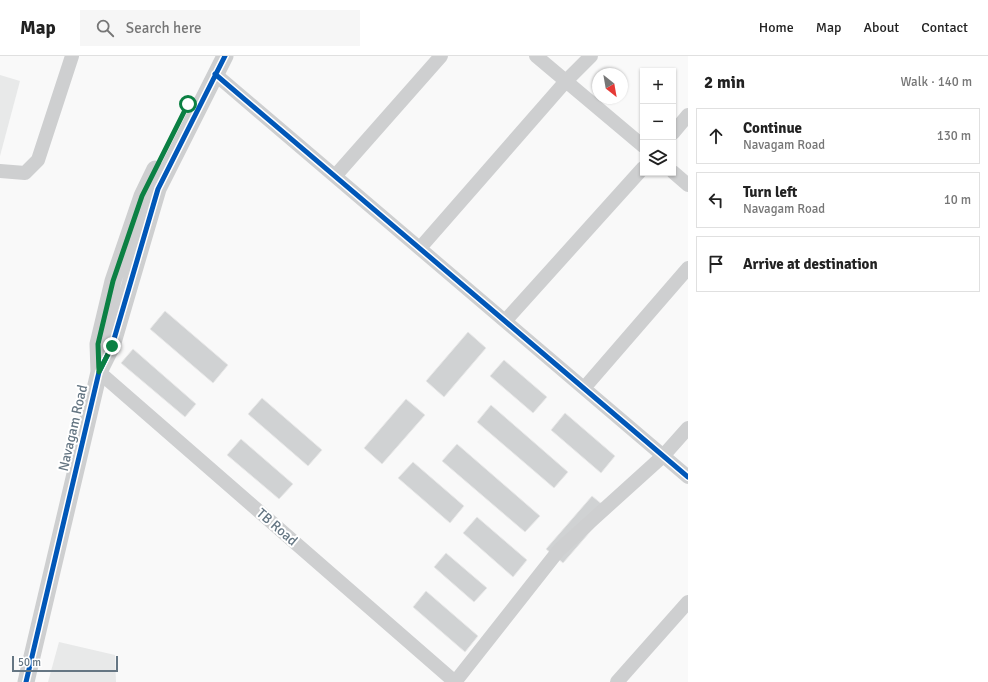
<!DOCTYPE html>
<html lang="en">
<head>
<meta charset="utf-8">
<style>
	:root { --surface:#fff; --page:#f6f6f6; --text:#222; --muted:#767676; --line:#e0e0e0 }
	body { margin:0; font-family:Signika,sans-serif; background:var(--page); color:var(--text) }
	.controls { position:absolute; right:12px; top:12px; display:grid; overflow:hidden; border-radius:0px; box-shadow:0 1px 3px #0004 }
	.controls button { width:36px; height:36px; display:grid; place-items:center; padding:0; border:0; border-bottom:1px solid var(--line); background:var(--surface); color:var(--text); font:20px sans-serif }
	.compass { position:absolute; left:592px; top:12px; width:36px; height:36px; border-radius:50%; background:var(--surface); box-shadow:0 1px 3px #0004; rotate:149deg }
	.scale { position:absolute; left:12px; bottom:10px; width:106px; box-sizing:border-box; padding-left:4px; border:2px solid #657683; border-top:0; font-size:11px; line-height:14px; white-space:nowrap; color:#657683; -webkit-text-stroke:3px #fff; paint-order:stroke }
	.stop { position:absolute; width:12px; height:12px; margin:-9px; border:3px solid #0b8043; border-radius:50%; background:#fff }
	.stop.end { background:#0b8043; border-color:#fff; box-shadow:0 1px 4px #0008 }
	.list { margin:0; padding:0; list-style:none }
	h2 { display:flex; justify-content:space-between; align-items:center; height:52px; margin:0; padding:0 16px; font-size:17px }
	h2 small { font-size:13px; font-weight:400; color:var(--muted) }
	.list li { display:grid; grid-template-columns:26px 1fr auto; gap:12px; align-items:center; box-sizing:border-box; height:56px; margin:0 8px 8px; padding:0 8px; border:1px solid var(--line); border-radius:0px }
	.list b { display:block; font-size:15px; white-space:nowrap }
	.list p { margin:0; font-size:13px; white-space:nowrap; color:var(--muted) }
	.list em { font-size:13px; font-style:normal; color:var(--muted) }
	.icon { flex:none; width:22px; height:22px; fill:none; stroke:currentColor; stroke-width:2; stroke-linecap:round; stroke-linejoin:round }
	.map { position:relative; flex:none; width:688px; height:626px; overflow:hidden }
	header { display:flex; align-items:center; gap:24px; box-sizing:border-box; height:56px; padding:0 20px; background:var(--surface); border-bottom:1px solid var(--line) }
	header strong { font-size:19px }
	nav { display:flex; gap:22px; margin-inline-start:auto; font-size:14px }
	.search { width:280px; height:36px; background:var(--page); display:flex; align-items:center; gap:10px; box-sizing:border-box; padding:0 14px; border-radius:0px; color:var(--muted); font-size:15px }
	main { display:flex }
	aside { flex:1; background:var(--surface) }
	.map>svg:first-child { display:block }
	.built { fill:#e8e9e9 }
	.building { fill:#d0d2d3; stroke:#e8e8e8 }
	.lines { fill:none; stroke-linecap:round; stroke-linejoin:round }
	.minor { stroke:#cecfd0; stroke-width:14 }
	.tertiary { stroke:#cecfd0; stroke-width:17 }
	.cycleway-casing { stroke:#fff; stroke-width:8 }
	.cycleway { stroke:#0057b8; stroke-width:5 }
	.route { stroke:#0b8043; stroke-width:5 }
	.labels { text-anchor:middle; dominant-baseline:central; stroke-width:4; stroke-linejoin:round; paint-order:stroke }
	.street-label { font-size:14px; fill:#657683; stroke:#fff }
</style>
</head>
<body>
<header>
<strong>Map</strong>
<div class="search"><svg class="icon" aria-label="search" viewBox="0 0 24 24"><circle cx="10" cy="10" r="6"/><path d="M15 15l6 6"/></svg>Search here</div>
<nav><a>Home</a><a>Map</a><a>About</a><a>Contact</a></nav>
</header>
<main>
<div class="map">
<svg width="688" height="626" viewBox="0 0 688 626">
	<rect width="100%" height="100%" fill="#f9f9f9"/>
	<path class="built" d="M0,19L20,25L0,100Z
		M59,586L115,599L116,626H48Z"/>
	<path class="building" d="M165,255L228,309L213,327L150,273Z
		M468,276L486,292L444,341L426,325Z
		M133,293L196,348L185,361L121,307Z
		M504,304L547,341L533,357L490,320Z
		M262,342L322,394L308,410L248,358Z
		M406,343L425,359L382,408L364,392Z
		M491,349L568,416L554,432L477,366Z
		M565,357L615,400L601,417L551,374Z
		M241,383L293,428L279,443L227,399Z
		M457,388L540,460L525,476L442,405Z
		M413,406L464,450L450,467L398,422Z
		M592,440L609,454L563,507L546,493Z
		M477,461L527,504L513,521L463,477Z
		M446,497L487,532L474,546L434,511Z
		M426,535L478,580L465,596L413,551Z"/>
	<g class="lines">
		<path class="minor" d="M536,0L643,90
			M215,18L688,421
			M673,77L688,59
			M0,115L25,117L38,104L72,0
			M673,116L688,129
			M336,119L441,0
			M420,192L566,25L591,0
			M506,264L643,112
			M99,316L455,626
			M585,331L688,212
			M455,626L559,494L663,400L688,372
			M617,626L688,546"/>
		<path class="tertiary" d="M99,316L98,288L113,225L142,140L155,113
			M26,626L99,316L112,290L158,133L225,0"/>
		<defs>
			<path id="cycleway" d="M215,18L688,421
				M26,626L99,316L112,290L158,133L225,0"/>
		</defs>
		<use href="#cycleway" class="cycleway-casing"/>
		<use href="#cycleway" class="cycleway"/>
	</g>
	<g class="lines">
		<path class="route" d="M112,290L99,316L98,288L113,225L142,140L188,48"/>
	</g>
	<g class="labels">
		<g class="street-label">
			<text transform="translate(73 372) rotate(-77)">Navagam Road</text>
			<text transform="translate(277 471) rotate(41)">TB Road</text>
		</g>
	</g>
</svg>
<div class="controls">
<button>+</button>
<button>−</button>
<button><svg class="icon" aria-label="layers" viewBox="0 0 24 24"><path d="M12 4l9 5-9 5-9-5zM3 14l9 5 9-5"/></svg></button>
</div>
<svg class="compass" viewBox="-18 -18 36 36"><path d="M0-13l5 13h-10z" fill="#e53935"/><path d="M0 13l5-13h-10z" fill="#767676"/></svg>
<div class="scale">50 m</div>
<div class="stop" style="left:188px;top:48px"></div>
<div class="stop end" style="left:112px;top:290px"></div>
</div>
<aside>
<h2>2 min<small>Walk · 140 m</small></h2>
<ul class="list">
<li><svg class="icon" aria-label="ahead" viewBox="0 0 24 24"><path d="M12 20V5M6 11l6-6 6 6"/></svg><div><b>Continue</b><p>Navagam Road</p></div><em>130 m</em></li>
<li><svg class="icon" aria-label="left" viewBox="0 0 24 24"><path d="M17 20v-9H6M10 6l-5 5 5 5"/></svg><div><b>Turn left</b><p>Navagam Road</p></div><em>10 m</em></li>
<li><svg class="icon" aria-label="arrive" viewBox="0 0 24 24"><path d="M6 21V4h12l-3 4 3 4H6"/></svg><div><b>Arrive at destination</b></div></li>
</ul>
</aside>
</main>
</body>
</html>
